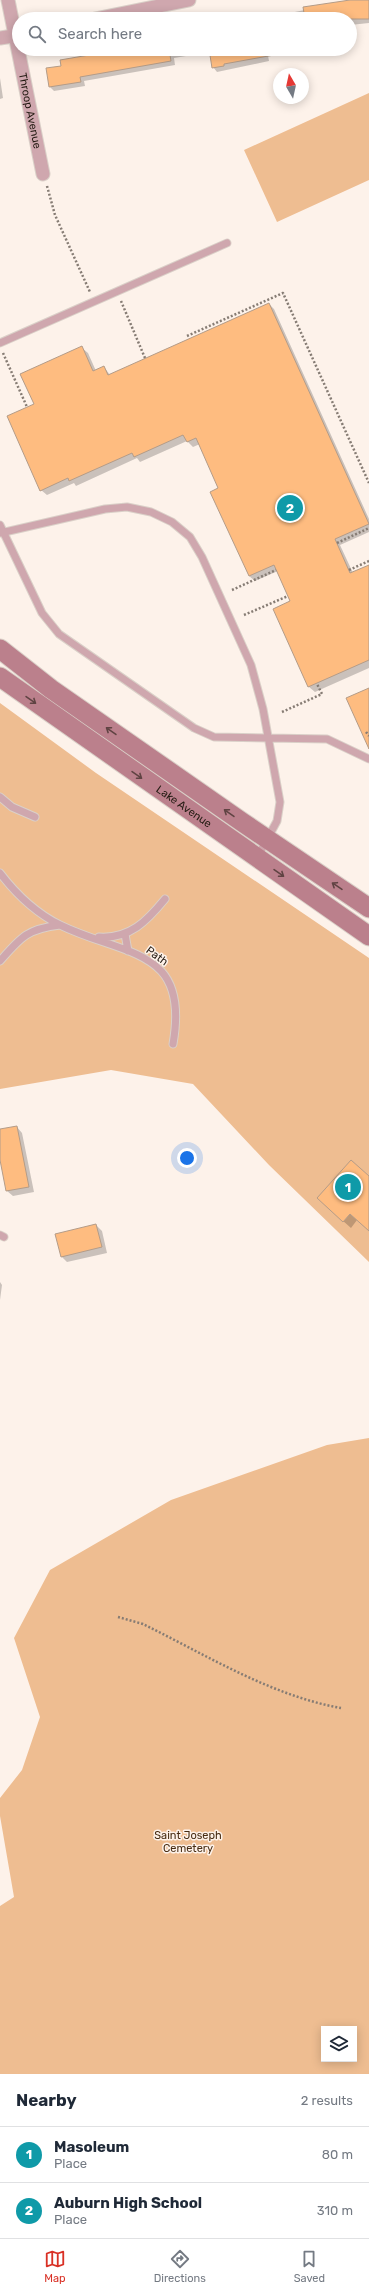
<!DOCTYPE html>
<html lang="en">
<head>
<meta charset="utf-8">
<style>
	:root { --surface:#fff; --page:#f2f2f3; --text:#1f2937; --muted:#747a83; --line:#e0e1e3; --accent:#d93025 }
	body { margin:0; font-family:Rubik,sans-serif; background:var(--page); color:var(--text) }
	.controls { position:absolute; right:12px; bottom:12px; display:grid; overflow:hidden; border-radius:0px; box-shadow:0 2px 10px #0003 }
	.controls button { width:36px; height:36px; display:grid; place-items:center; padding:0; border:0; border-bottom:1px solid var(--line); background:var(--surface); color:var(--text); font:20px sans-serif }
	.compass { position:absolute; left:273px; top:68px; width:36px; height:36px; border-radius:50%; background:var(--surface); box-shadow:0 2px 10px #0003; rotate:351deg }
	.you { position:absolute; left:187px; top:1158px; width:14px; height:14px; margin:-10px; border:3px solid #fff; border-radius:50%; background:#1a73e8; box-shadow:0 0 0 6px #1a73e833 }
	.badge { display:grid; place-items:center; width:26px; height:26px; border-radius:50%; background:var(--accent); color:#fff; font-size:13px; font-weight:700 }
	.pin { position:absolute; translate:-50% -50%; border:2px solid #fff; box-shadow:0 1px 4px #0006 }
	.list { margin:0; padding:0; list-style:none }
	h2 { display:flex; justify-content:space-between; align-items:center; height:52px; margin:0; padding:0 16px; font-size:17px }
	h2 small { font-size:13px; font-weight:400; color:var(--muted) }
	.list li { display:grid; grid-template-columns:26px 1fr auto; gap:12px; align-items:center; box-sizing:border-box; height:56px; padding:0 16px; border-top:1px solid var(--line) }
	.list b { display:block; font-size:15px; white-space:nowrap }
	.list p { margin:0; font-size:13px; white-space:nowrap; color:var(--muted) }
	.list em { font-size:13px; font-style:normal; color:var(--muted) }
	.icon { flex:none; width:22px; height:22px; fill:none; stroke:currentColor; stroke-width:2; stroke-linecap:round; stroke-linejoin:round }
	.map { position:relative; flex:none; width:369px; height:2074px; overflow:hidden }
	.search { position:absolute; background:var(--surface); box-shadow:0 2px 10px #0003; left:12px; right:12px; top:12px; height:44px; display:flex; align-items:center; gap:10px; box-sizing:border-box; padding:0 14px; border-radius:22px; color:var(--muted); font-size:15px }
	.sheet { height:164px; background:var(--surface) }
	nav { display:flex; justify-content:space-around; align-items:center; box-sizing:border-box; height:56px; border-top:1px solid var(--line); background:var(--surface); font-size:11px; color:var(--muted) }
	nav a { display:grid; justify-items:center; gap:2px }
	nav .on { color:var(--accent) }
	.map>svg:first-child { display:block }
	.green { fill:#eebd91; fill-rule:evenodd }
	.shadow { fill:#0003 }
	.building { fill:#febc80; stroke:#b49c88 }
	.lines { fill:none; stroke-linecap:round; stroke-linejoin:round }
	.service-casing { stroke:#dad0c8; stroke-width:9 }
	.minor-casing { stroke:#dad0c8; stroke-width:15 }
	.secondary-casing { stroke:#dad0c8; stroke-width:21 }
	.path { stroke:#867c74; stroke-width:2.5; stroke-dasharray:2 2; stroke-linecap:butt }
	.service { stroke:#cfa7ae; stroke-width:7 }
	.minor { stroke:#cfa7ae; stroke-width:13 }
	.secondary { stroke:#bb808c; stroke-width:19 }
	.oneway { stroke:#604343 }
	.labels { text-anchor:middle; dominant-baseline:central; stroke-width:3; stroke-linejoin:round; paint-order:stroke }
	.street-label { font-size:11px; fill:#241b13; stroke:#fdf2ea }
	.park-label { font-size:11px; fill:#462b11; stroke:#fdf2ea }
</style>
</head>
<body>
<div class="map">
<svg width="369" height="2074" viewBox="0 0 369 2074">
	<rect width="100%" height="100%" fill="#fdf2ea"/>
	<path class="green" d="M369,93V180L277,222L244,150Z
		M0,703L96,773L369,958V1262L269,1165L193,1084L111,1070L0,1089Z
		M369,1438V2074H0V1906L14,1897L0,1816V1798L22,1770L40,1717L14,1638L50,1570L171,1500L327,1445ZM324,2029H354V2059H324Z"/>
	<path class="shadow" d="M356,0H369V23L350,25V19H259Z
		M102,49H120L122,56L150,51V49H273L267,50L269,61L217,72L213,67L210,52L174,58L175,65L84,81L85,86L54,91L50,87L62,67L97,55Z
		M0,78L3,98L0,99Z
		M269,304L274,309L369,519V532L340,545L353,573L369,566V668L315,692L309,687L274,609L291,602L278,571L255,581L249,576L212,492L220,489L200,444L193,447L187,441L140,462L137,458L76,486L74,483L47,495L41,490L35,405L82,348L88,353L96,371L104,367L110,375Z
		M17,1127L22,1133L34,1192L13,1196L7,1191L0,1155V1130Z
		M369,1176V1230L357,1220L351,1228L325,1205Z
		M96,1225L102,1231L107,1253L67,1262L62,1257L57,1235Z
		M0,1282L2,1285L0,1300Z"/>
	<path class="building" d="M350,0H369V19H305L303,7Z
		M94,49H118L119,55L154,49H169L171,61L80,77L81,82L49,87L46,68L61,66L60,60L95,54Z
		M209,49H273L274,55L224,64V66L212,68Z
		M269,303L369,524L335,539L350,573L369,565V660L308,687L273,609L290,601L274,565L249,576L210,492L218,488L196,438L187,442L183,435L134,457L132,453L69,481L68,478L40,491L7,416L34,404L20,374L82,346L93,371L104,366L108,375Z
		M369,688V749L346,698Z
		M17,1126L29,1187L6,1191L0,1160V1129Z
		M351,1160L369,1176V1231L350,1214L343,1222L317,1198Z
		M96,1224L102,1247L61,1257L55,1234Z"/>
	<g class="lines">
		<defs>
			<path id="service" d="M0,343L227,243
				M0,525L42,613L59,634L194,728L214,737L327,739L369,759
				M0,533L105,509L127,507L151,512L172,522L190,537L202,557L251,665L263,709L280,802L277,821L258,856
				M0,797L12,807L35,817
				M0,873C16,894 36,913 60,925C126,957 190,947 173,1044
				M125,934L128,951
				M99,937C130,939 147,921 165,899
				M0,961C21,937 27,929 60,925
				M0,1235L4,1237"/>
			<g id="minor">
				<path id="s1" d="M8,0L43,174"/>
				<path d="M95,19L189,0"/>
				<path d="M0,38L19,35"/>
			</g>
			<g id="secondary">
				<path d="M0,649L51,689L242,822L369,908"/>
				<path id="s2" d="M0,677L369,936"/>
			</g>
		</defs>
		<use href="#service" class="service-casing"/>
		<use href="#minor" class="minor-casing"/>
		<use href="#secondary" class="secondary-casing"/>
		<path class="path" d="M47,186L55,215L90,292
			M121,301L145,358
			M187,336L283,293L369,483
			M3,353L27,407
			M337,543L369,528
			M349,570L369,561
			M232,590L276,570
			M244,615L288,596
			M282,712L322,694L317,684
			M366,732L369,736
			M118,1617L143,1624C206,1655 272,1696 341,1708"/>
		<use href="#service" class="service"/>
		<use href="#minor" class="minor"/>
		<use href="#secondary" class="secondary"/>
	</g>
	<defs><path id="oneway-shaft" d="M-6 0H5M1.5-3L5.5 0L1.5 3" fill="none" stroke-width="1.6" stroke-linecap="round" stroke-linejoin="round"/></defs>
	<g class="oneway">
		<use href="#oneway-shaft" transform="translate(31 700) rotate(35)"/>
		<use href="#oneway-shaft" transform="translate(111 731) rotate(-145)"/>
		<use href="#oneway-shaft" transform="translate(137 775) rotate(35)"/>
		<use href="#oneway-shaft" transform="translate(229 813) rotate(-145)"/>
		<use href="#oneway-shaft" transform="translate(279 873) rotate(35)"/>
		<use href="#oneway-shaft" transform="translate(337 886) rotate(-146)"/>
	</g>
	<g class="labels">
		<g class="street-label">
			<text stroke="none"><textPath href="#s1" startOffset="113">Throop Avenue</textPath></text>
			<text stroke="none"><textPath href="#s2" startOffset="225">Lake Avenue</textPath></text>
			<text transform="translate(157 956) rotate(36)">Path</text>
		</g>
		<g class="park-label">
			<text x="188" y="1835">Saint Joseph<tspan x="188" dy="13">Cemetery</tspan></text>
		</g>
	</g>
</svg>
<div class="controls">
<button><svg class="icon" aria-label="layers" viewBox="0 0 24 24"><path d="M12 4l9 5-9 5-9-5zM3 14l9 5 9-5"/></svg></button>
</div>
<svg class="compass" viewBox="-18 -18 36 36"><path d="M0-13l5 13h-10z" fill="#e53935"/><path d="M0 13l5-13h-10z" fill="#747a83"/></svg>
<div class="you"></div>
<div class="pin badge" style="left:348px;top:1187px;background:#0f9aa8">1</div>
<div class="pin badge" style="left:290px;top:508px;background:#0f9aa8">2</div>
<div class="search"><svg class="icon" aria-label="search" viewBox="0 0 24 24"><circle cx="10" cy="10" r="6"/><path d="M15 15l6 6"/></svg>Search here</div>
</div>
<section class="sheet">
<h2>Nearby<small>2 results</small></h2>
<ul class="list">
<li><span class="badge" style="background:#0f9aa8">1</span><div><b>Masoleum</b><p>Place</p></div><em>80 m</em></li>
<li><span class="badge" style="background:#0f9aa8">2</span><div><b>Auburn High School</b><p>Place</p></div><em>310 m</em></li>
</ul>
</section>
<nav>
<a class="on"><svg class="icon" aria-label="map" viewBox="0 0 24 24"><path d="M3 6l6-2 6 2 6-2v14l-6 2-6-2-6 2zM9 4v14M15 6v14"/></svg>Map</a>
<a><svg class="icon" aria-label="directions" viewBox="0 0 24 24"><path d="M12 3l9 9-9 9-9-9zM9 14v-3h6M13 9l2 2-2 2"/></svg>Directions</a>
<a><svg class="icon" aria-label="saved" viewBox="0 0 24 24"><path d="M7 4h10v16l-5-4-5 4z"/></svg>Saved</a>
</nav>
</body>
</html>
